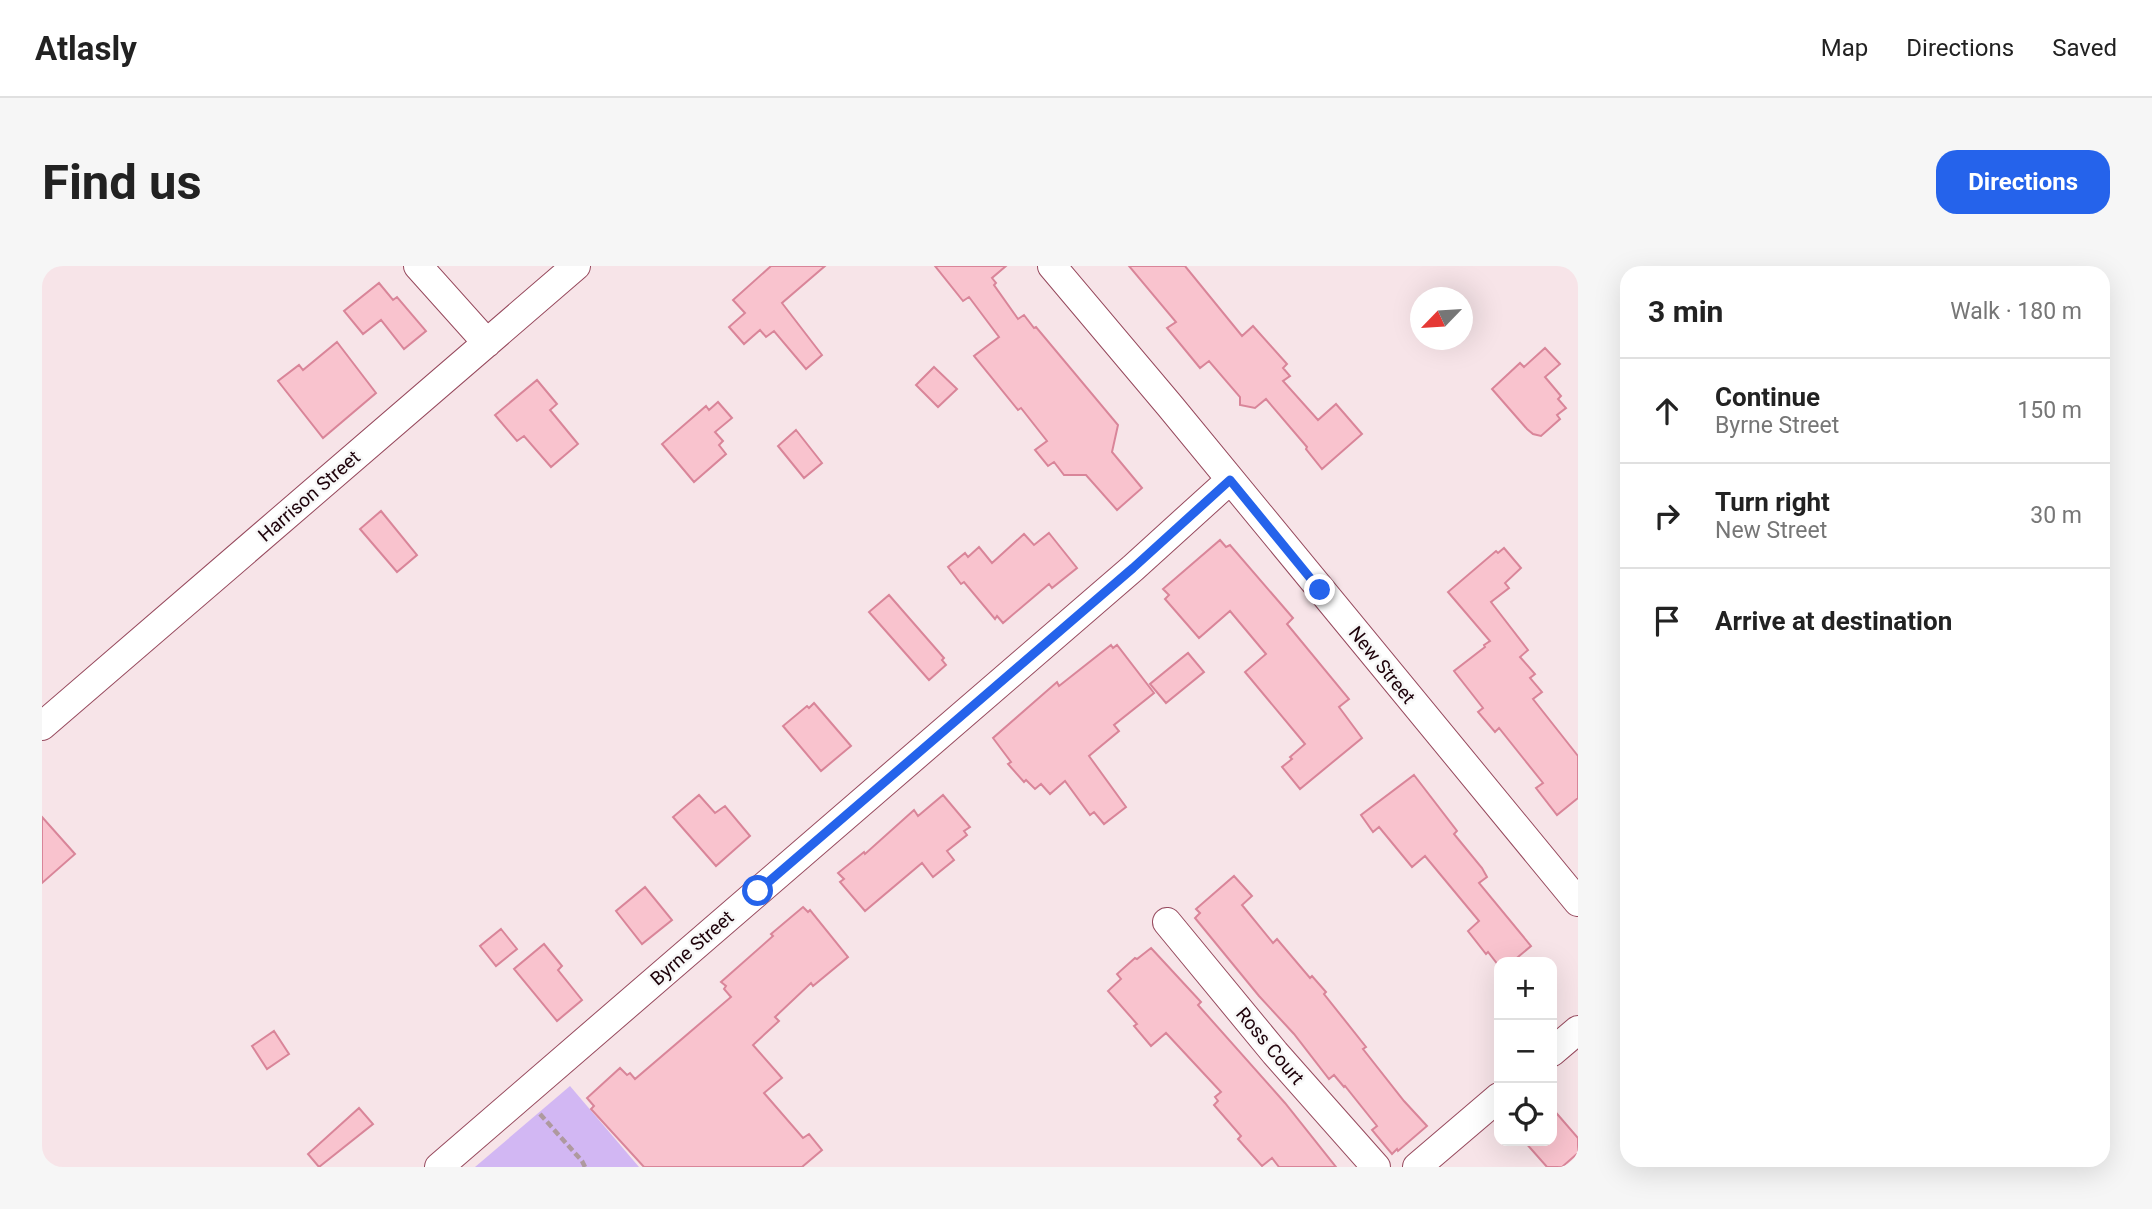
<!DOCTYPE html>
<html lang="en">
<head>
<meta charset="utf-8">
<style>
	:root { --surface:#fff; --page:#f6f6f6; --text:#222; --muted:#767676; --line:#e0e0e0; --accent:#2563eb }
	body { margin:0; font-family:Roboto,sans-serif; background:var(--page); color:var(--text) }
	.controls { position:absolute; right:21px; bottom:21px; display:grid; overflow:hidden; border-radius:14px; box-shadow:0 7px 28px #0002 }
	.controls button { width:63px; height:63px; display:grid; place-items:center; padding:0; border:0; border-bottom:2px solid var(--line); background:var(--surface); color:var(--text); font:35px sans-serif }
	.compass { position:absolute; left:1368px; top:21px; width:63px; height:63px; border-radius:50%; background:var(--surface); box-shadow:0 7px 28px #0002; rotate:245deg }
	.stop { position:absolute; width:21px; height:21px; margin:-16px; border:5px solid #2563eb; border-radius:50%; background:#fff }
	.stop.end { background:#2563eb; border-color:#fff; box-shadow:0 2px 7px #0008 }
	.list { margin:0; padding:0; list-style:none }
	h2 { display:flex; justify-content:space-between; align-items:center; height:91px; margin:0; padding:0 28px; font-size:30px }
	h2 small { font-size:23px; font-weight:400; color:var(--muted) }
	.list li { display:grid; grid-template-columns:46px 1fr auto; gap:21px; align-items:center; box-sizing:border-box; height:105px; padding:0 28px; border-top:2px solid var(--line) }
	.list b { display:block; font-size:26px; white-space:nowrap }
	.list p { margin:0; font-size:23px; white-space:nowrap; color:var(--muted) }
	.list em { font-size:23px; font-style:normal; color:var(--muted) }
	.icon { flex:none; width:38px; height:38px; fill:none; stroke:currentColor; stroke-width:2; stroke-linecap:round; stroke-linejoin:round }
	.map { position:relative; flex:none; width:1536px; height:901px; overflow:hidden; border-radius:21px }
	header { display:flex; align-items:center; gap:42px; box-sizing:border-box; height:98px; padding:0 35px; background:var(--surface); border-bottom:2px solid var(--line) }
	header strong { font-size:33px }
	nav { display:flex; gap:38px; margin-inline-start:auto; font-size:24px }
	.intro { display:flex; align-items:center; justify-content:space-between; box-sizing:border-box; height:168px; padding:0 42px }
	h1 { margin:0; font-size:49px }
	.button { padding:18px 32px; border-radius:21px; background:var(--accent); color:#fff; font-size:24px; font-weight:700 }
	main { display:flex; gap:42px; padding:0 42px }
	aside { flex:1; background:var(--surface); border-radius:21px; box-shadow:0 7px 28px #0002 }
	.map>svg:first-child { display:block }
	.green { fill:#d2b7f3 }
	.building { fill:#f9c3ce; stroke:#d98599; stroke-width:2 }
	.lines { fill:none; stroke-linecap:round; stroke-linejoin:round }
	.street-casing { stroke:#974a5e; stroke-width:30 }
	.path { stroke:#ae999e; stroke-width:4.5; stroke-dasharray:7 3.5; stroke-linecap:butt }
	.street { stroke:#fff; stroke-width:28 }
	.route { stroke:#2563eb; stroke-width:9 }
	.labels { text-anchor:middle; dominant-baseline:central; stroke-width:5; stroke-linejoin:round; paint-order:stroke }
	.street-label { font-size:19px; fill:#1d020a; stroke:#f7f7f7 }
</style>
</head>
<body>
<header>
<strong>Atlasly</strong>
<nav><a>Map</a><a>Directions</a><a>Saved</a></nav>
</header>
<div class="intro"><h1>Find us</h1><a class="button">Directions</a></div>
<main>
<div class="map">
<svg width="1536" height="901" viewBox="0 0 1536 901">
	<rect width="100%" height="100%" fill="#f7e4e8"/>
	<path class="green" d="M528,820L597,901H433Z"/>
	<path class="building" d="M729,0H783L740,37L780,89L764,103L732,65L724,71L718,64L702,78L687,61L703,47L691,34Z
		M893,0H964L950,12L954,17L952,19L976,53L982,49L992,62L994,61L1076,159L1070,186L1100,222L1075,244L1044,209H1022L1012,196L1006,200L993,184L1005,175L979,142L976,144L932,90L957,71L927,31L921,35Z
		M1087,0H1143L1200,70L1211,60L1245,98L1241,102L1248,110L1241,115L1276,154L1294,138L1320,168L1280,203L1264,183L1265,181L1224,133L1213,142L1198,139V131L1167,95L1158,102L1125,62L1134,56Z
		M337,17L351,34L355,31L384,65L362,83L339,54L321,68L302,45Z
		M295,76L334,127L281,172L236,115L257,99L261,104Z
		M1503,82L1518,98L1503,111L1519,130L1516,133L1524,142L1515,149L1518,153L1499,170L1491,168L1485,163L1450,123L1478,97L1482,101Z
		M892,101L915,123L896,141L874,119Z
		M495,114L515,138L508,144L536,178L509,201L482,170L475,175L453,149Z
		M676,136L690,152L673,166L681,175L677,179L684,188L652,216L620,178L664,140L667,144Z
		M754,164L780,197L762,212L736,180Z
		M339,245L375,289L355,306L318,263Z
		M1007,267L1035,302L1010,322L1007,318L961,357L955,350L953,353L922,316L919,318L906,301L923,287L926,291L937,281L950,297L982,268L992,279Z
		M1178,274L1184,281L1188,279L1251,352L1245,358L1307,433L1297,441L1320,472L1258,523L1240,501L1250,493L1248,491L1263,478L1203,406L1224,388L1188,345L1157,372L1123,333L1127,329L1121,323Z
		M1462,282L1479,302L1463,317L1467,322L1449,336L1486,384L1478,391L1493,408L1488,412L1500,426L1491,433L1536,490V532L1515,549L1494,522L1501,517L1457,462L1453,466L1436,446L1441,442L1412,405L1443,381L1442,379L1448,375L1406,326L1454,285L1456,287Z
		M847,329L902,392L900,394L904,399L887,414L827,346Z
		M1069,379L1071,382L1075,379L1112,427L1072,459L1077,465L1047,490L1084,541L1062,558L1052,546L1048,549L1023,515L1008,528L999,518L993,523L984,514L982,516L966,498L969,496L951,472L1015,416L1017,420Z
		M1146,387L1162,406L1124,437L1108,418Z
		M772,437L809,480L779,505L741,460L765,440L767,442Z
		M1372,509L1415,565L1412,568L1440,602L1445,611L1437,617L1489,680L1470,696H1457V700L1446,686L1444,688L1426,665L1437,655L1383,590L1370,601L1337,561L1331,566L1319,549Z
		M657,529L673,547L683,540L708,570L674,600L631,551Z
		M901,529L928,561L922,565L925,569L905,585L912,594L891,611L880,597L823,645L798,616L802,613L796,607L822,586L823,588L872,544L876,550Z
		M0,551L33,588L0,617Z
		M1192,610L1210,630L1200,639L1231,677L1235,673L1268,712L1270,710L1284,726L1282,728L1324,781L1321,783L1362,835L1385,860L1356,885L1355,883L1350,888L1330,864L1335,860L1303,820L1302,821L1292,809L1287,813L1252,768L1217,730L1153,652L1158,647L1154,643Z
		M603,621L630,654L600,678L574,645Z
		M761,641L766,646L768,644L806,691L771,720L769,717L733,751L737,755L711,779L740,812L722,827L761,872L767,868L780,884L760,901H602L549,843L552,840L545,832L578,802L585,809L588,807L593,813L689,731L682,723L684,720L679,716L731,670L729,668Z
		M459,663L475,683L454,700L438,680Z
		M502,678L520,700L516,704L540,734L515,755L472,703Z
		M1109,682L1159,736L1156,739L1243,837L1294,901H1237L1230,892L1220,900L1196,873L1199,870L1172,839L1176,835L1173,831L1179,826L1124,767L1109,780L1092,760L1095,758L1066,725L1079,713L1075,708L1093,692L1095,693Z
		M232,765L247,788L225,803L210,780Z
		M317,842L331,858L277,901L266,888Z
		M1510,842L1536,872V887L1520,901H1505L1482,875H1510Z"/>
	<g class="lines">
		<defs>
			<path id="street" d="M376,0L445,77
				M1010,0L1128,140L1536,636
				M0,460L534,0
				M1125,656L1233,787L1334,901
				M1510,786L1536,764
				M397,901L1091,302L1188,214
				M1375,901L1457,831"/>
		</defs>
		<use href="#street" class="street-casing"/>
		<path class="path" d="M498,848L540,895L543,901"/>
		<use href="#street" class="street"/>
	</g>
	<g class="lines">
		<path class="route" d="M716,625L1091,302L1188,214L1278,324"/>
	</g>
	<g class="labels">
		<g class="street-label">
			<text transform="translate(267 230) rotate(-41)">Harrison Street</text>
			<text transform="translate(1340 399) rotate(51)">New Street</text>
			<text transform="translate(650 682) rotate(-41)">Byrne Street</text>
			<text transform="translate(1228 780) rotate(50)">Ross Court</text>
		</g>
	</g>
</svg>
<div class="controls">
<button>+</button>
<button>−</button>
<button><svg class="icon" aria-label="locate" viewBox="0 0 24 24"><circle cx="12" cy="12" r="6"/><path d="M12 2v4M12 18v4M2 12h4M18 12h4"/></svg></button>
</div>
<svg class="compass" viewBox="-18 -18 36 36"><path d="M0-13l5 13h-10z" fill="#e53935"/><path d="M0 13l5-13h-10z" fill="#767676"/></svg>
<div class="stop" style="left:716px;top:625px"></div>
<div class="stop end" style="left:1278px;top:324px"></div>
</div>
<aside>
<h2>3 min<small>Walk · 180 m</small></h2>
<ul class="list">
<li><svg class="icon" aria-label="ahead" viewBox="0 0 24 24"><path d="M12 20V5M6 11l6-6 6 6"/></svg><div><b>Continue</b><p>Byrne Street</p></div><em>150 m</em></li>
<li><svg class="icon" aria-label="right" viewBox="0 0 24 24"><path d="M7 20v-9h11M14 6l5 5-5 5"/></svg><div><b>Turn right</b><p>New Street</p></div><em>30 m</em></li>
<li><svg class="icon" aria-label="arrive" viewBox="0 0 24 24"><path d="M6 21V4h12l-3 4 3 4H6"/></svg><div><b>Arrive at destination</b></div></li>
</ul>
</aside>
</main>
</body>
</html>
